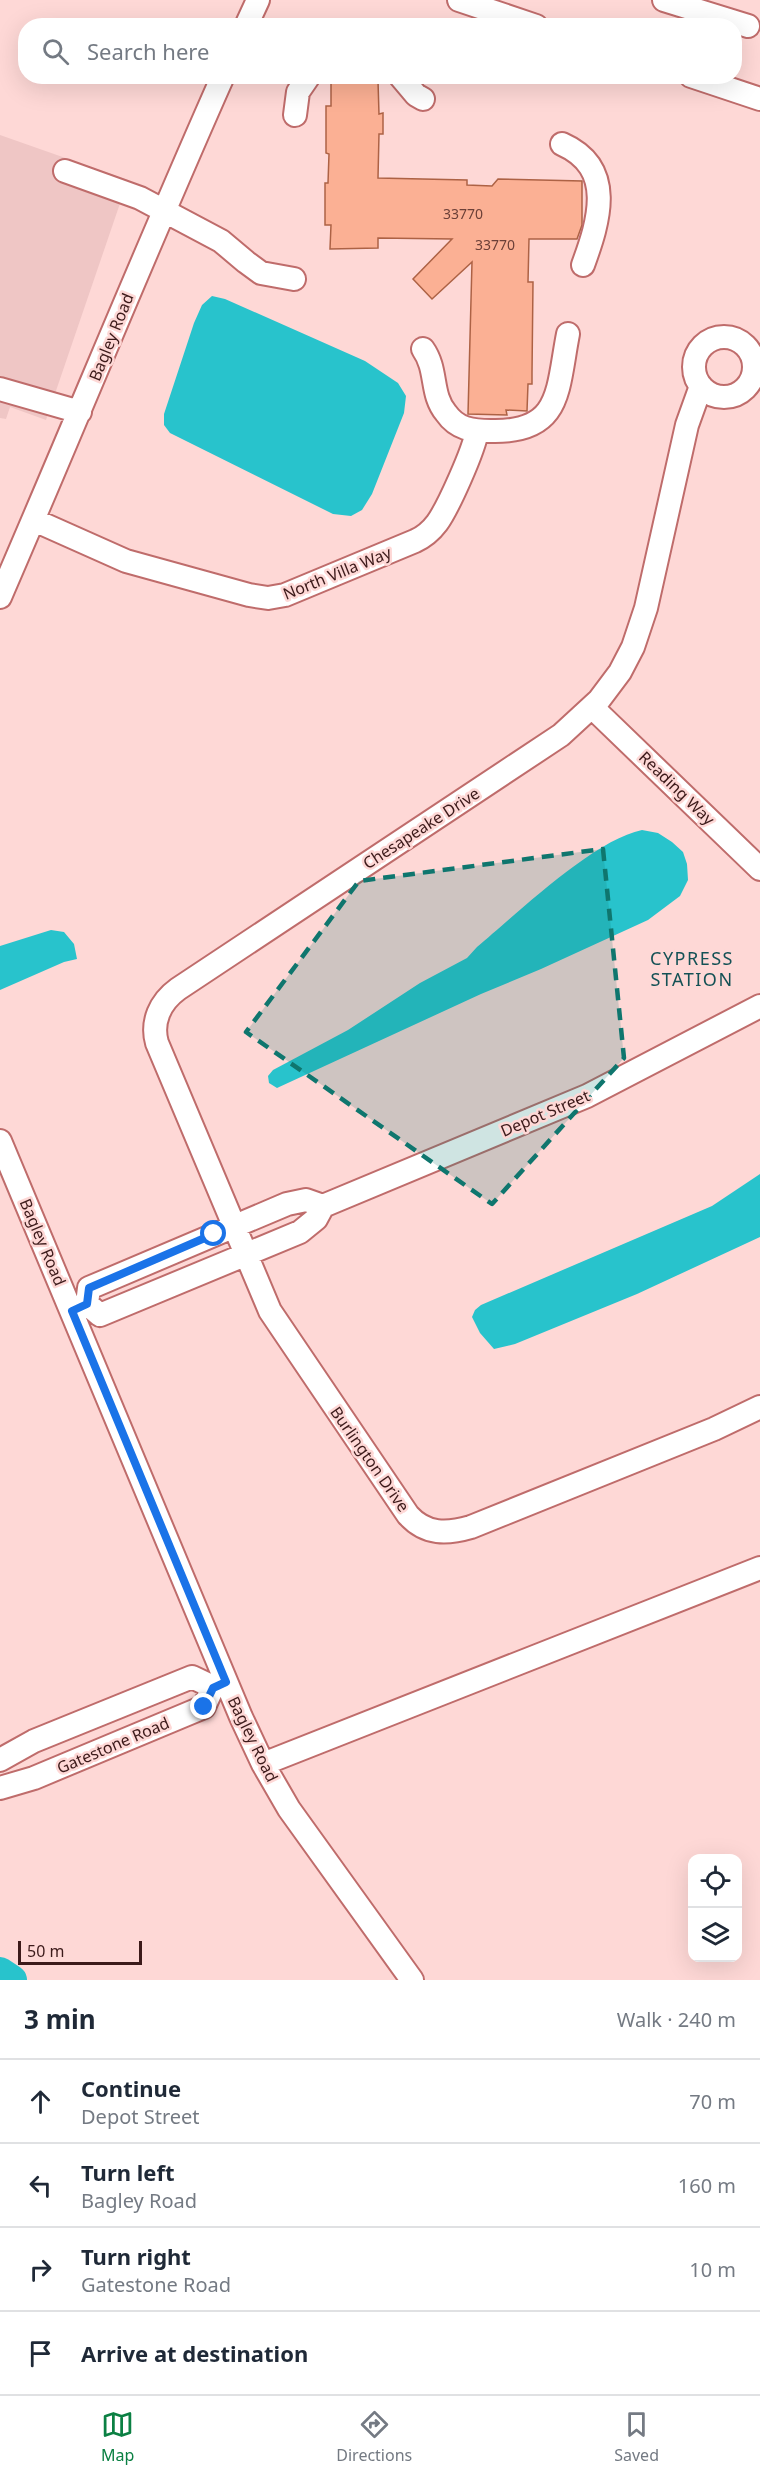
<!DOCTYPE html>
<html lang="en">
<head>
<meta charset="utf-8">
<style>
	:root { --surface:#fff; --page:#f6f6f7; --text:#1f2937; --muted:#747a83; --line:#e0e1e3; --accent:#0b8043 }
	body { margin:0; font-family:"Noto Sans",sans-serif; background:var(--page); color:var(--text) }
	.controls { position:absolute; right:18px; bottom:18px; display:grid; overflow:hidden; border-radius:12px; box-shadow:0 6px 24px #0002 }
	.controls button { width:54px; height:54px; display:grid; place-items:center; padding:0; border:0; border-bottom:2px solid var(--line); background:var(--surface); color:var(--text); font:30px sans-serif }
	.scale { position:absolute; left:18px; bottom:15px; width:124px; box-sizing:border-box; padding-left:6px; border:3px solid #3c1a1a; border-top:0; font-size:16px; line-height:21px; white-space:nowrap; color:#3c1a1a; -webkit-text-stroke:4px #fed8d6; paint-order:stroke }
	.stop { position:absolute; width:18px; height:18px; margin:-14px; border:4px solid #1a73e8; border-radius:50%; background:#fff }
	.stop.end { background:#1a73e8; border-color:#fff; box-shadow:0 2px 6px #0008 }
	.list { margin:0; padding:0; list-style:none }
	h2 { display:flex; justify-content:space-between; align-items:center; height:78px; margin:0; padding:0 24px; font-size:26px }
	h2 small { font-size:20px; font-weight:400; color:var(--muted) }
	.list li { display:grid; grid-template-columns:39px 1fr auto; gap:18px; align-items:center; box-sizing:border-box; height:84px; padding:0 24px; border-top:2px solid var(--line) }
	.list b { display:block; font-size:22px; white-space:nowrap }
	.list p { margin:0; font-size:20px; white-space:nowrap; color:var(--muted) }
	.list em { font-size:20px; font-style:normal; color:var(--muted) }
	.icon { flex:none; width:33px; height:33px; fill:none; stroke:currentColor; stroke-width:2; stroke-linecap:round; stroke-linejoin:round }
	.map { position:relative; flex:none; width:760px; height:1980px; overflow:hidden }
	.search { position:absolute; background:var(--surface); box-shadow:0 6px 24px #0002; left:18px; right:18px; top:18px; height:66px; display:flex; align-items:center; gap:15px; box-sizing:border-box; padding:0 21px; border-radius:24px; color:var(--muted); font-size:22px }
	.sheet { height:414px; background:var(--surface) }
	nav { display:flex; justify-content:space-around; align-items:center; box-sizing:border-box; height:84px; border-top:2px solid var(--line); background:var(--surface); font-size:16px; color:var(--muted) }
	nav a { display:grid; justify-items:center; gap:3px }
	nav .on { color:var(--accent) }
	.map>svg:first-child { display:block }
	.built { fill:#efc6c5 }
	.water { fill:#28c3cc }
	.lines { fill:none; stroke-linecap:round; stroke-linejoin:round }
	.river { stroke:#28c3cc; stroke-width:30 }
	.building { fill:#fbb094; stroke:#ad6245; stroke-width:1.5 }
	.minor-casing { stroke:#bf6c6b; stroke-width:26 }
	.minor { stroke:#fff; stroke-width:22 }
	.route { stroke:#1a73e8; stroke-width:8 }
	.marked { fill:#0f766e; fill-opacity:0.2; stroke:#0f766e; stroke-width:4.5; stroke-dasharray:12 8; stroke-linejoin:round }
	.labels { text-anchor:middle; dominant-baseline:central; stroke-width:5; stroke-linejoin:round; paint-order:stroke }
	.number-label { font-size:14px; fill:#6c4038 }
	.street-label { font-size:16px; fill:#3c1a1a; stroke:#fed8d6 }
	.neighbourhood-label { font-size:18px; letter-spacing:1.5px; fill:#145155; stroke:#fed8d6 }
</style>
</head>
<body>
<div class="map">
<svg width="760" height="1980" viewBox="0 0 760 1980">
	<rect width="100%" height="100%" fill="#fed8d6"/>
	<path class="built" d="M0,135L128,180L46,420L10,407L6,419L0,418Z"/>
	<path class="water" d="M212,296L225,299L365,361L398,383L406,396L404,413L372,494L362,510L351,516L333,514L170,433L164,425V414L194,323L202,305Z
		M642,830L658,833L672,842L683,852L687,864L688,880L680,896L648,920L541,969L481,994L277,1088L269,1083L268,1076L273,1070L348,1030L420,983L467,958L477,947C517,914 593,840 642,830Z
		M51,930L64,932L74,944L77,959L64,962L0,990V946Z
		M760,1174V1237L637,1294L515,1344L494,1349L480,1333L472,1317L475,1310L481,1305L712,1206Z"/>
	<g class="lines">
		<path class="river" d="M0,1972L12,1980"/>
	</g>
	<path class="building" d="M331,80L378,81L379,114L383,113V134H379L378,178L467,180V185L492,186L498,179L582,181V225L577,239H529L528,282H533L532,373V384H528L527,411L506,410L507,415L468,414L472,262L432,299L413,279L452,239L378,238V248L330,249L331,225H325V183H328L329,154L326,153V106H331Z"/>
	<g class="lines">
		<defs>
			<path id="minor" d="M459,0L536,26
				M664,0L748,26
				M246,26L258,0
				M400,76L416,95L423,99
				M691,76L760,99
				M295,115L298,92L309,76
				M562,144C616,168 599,221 583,265
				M65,171L140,198L221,241L246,262L261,273L294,279
				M694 367a30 30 0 1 1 60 0a30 30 0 1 1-60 0Z
				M423,349C438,370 430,394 446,413C457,429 472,431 491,431C562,433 557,390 568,334
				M701,386L687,425L646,608L633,647L620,672L599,700L561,735L178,989C160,1002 151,1022 157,1043L270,1311L408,1515C426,1535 447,1534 471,1527L714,1429L760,1407
				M0,389L80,412
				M34,520L126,561L249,595L268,598L285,595L415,541C424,537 431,531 437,523C448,508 474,450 477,431
				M0,597C75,424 146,249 223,76
				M593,708L760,869
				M0,1141L241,1717L263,1764L289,1809L412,1980
				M306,1200L323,1206L316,1219L300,1232L100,1315L87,1304L89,1288L287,1204Z
				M323,1206L587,1096L760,1006
				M0,1760L34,1741L192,1677L213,1687
				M263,1764L760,1568
				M0,1788L34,1778L204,1707L213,1687L226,1682"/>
		</defs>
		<use href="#minor" class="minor-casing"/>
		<use href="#minor" class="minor"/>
	</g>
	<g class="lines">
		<path class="route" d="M204,1707L213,1688L226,1682L72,1311L87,1304L89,1288L214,1234"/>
	</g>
	<path class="marked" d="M603,849L624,1058L492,1204L246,1032L359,881Z"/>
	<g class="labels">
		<g class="number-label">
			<text x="463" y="213">33770</text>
			<text x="495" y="244">33770</text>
		</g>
		<g class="street-label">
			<text transform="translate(111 337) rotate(-68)">Bagley Road</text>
			<text transform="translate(337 573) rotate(-22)">North Villa Way</text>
			<text transform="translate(677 788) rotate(44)">Reading Way</text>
			<text transform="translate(421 828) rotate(-33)">Chesapeake Drive</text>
			<text transform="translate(545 1113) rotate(-23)">Depot Street</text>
			<text transform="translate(43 1242) rotate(67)">Bagley Road</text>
			<text transform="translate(370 1459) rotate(55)">Burlington Drive</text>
			<text transform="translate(253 1739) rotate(64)">Bagley Road</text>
			<text transform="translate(113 1745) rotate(-23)">Gatestone Road</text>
		</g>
		<g class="neighbourhood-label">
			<text x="692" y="958">CYPRESS<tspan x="692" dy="21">STATION</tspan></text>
		</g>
	</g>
</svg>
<div class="controls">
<button><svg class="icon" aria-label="locate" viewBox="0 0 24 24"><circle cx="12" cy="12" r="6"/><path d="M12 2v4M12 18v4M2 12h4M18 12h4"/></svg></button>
<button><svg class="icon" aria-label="layers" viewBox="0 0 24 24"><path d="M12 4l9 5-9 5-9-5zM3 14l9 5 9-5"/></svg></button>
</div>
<div class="scale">50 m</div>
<div class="stop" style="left:214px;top:1234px"></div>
<div class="stop end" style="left:204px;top:1707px"></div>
<div class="search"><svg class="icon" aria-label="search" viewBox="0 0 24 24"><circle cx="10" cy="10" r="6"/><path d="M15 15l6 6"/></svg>Search here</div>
</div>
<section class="sheet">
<h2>3 min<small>Walk · 240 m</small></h2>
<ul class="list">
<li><svg class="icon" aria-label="ahead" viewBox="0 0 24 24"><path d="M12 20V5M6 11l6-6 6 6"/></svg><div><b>Continue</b><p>Depot Street</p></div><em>70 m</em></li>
<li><svg class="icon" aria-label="left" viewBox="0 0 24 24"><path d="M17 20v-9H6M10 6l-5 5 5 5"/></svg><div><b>Turn left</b><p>Bagley Road</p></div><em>160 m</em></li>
<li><svg class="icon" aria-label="right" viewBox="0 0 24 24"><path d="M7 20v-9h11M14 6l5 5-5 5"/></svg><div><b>Turn right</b><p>Gatestone Road</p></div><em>10 m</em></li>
<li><svg class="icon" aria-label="arrive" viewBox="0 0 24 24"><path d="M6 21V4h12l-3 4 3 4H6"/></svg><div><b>Arrive at destination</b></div></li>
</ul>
</section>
<nav>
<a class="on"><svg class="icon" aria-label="map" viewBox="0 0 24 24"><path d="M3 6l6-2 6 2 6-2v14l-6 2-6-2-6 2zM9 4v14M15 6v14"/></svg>Map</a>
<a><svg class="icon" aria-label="directions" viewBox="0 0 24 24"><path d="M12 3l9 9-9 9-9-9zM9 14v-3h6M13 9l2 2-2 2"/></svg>Directions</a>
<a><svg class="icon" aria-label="saved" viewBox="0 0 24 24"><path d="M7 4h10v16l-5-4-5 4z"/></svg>Saved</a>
</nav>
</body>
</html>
